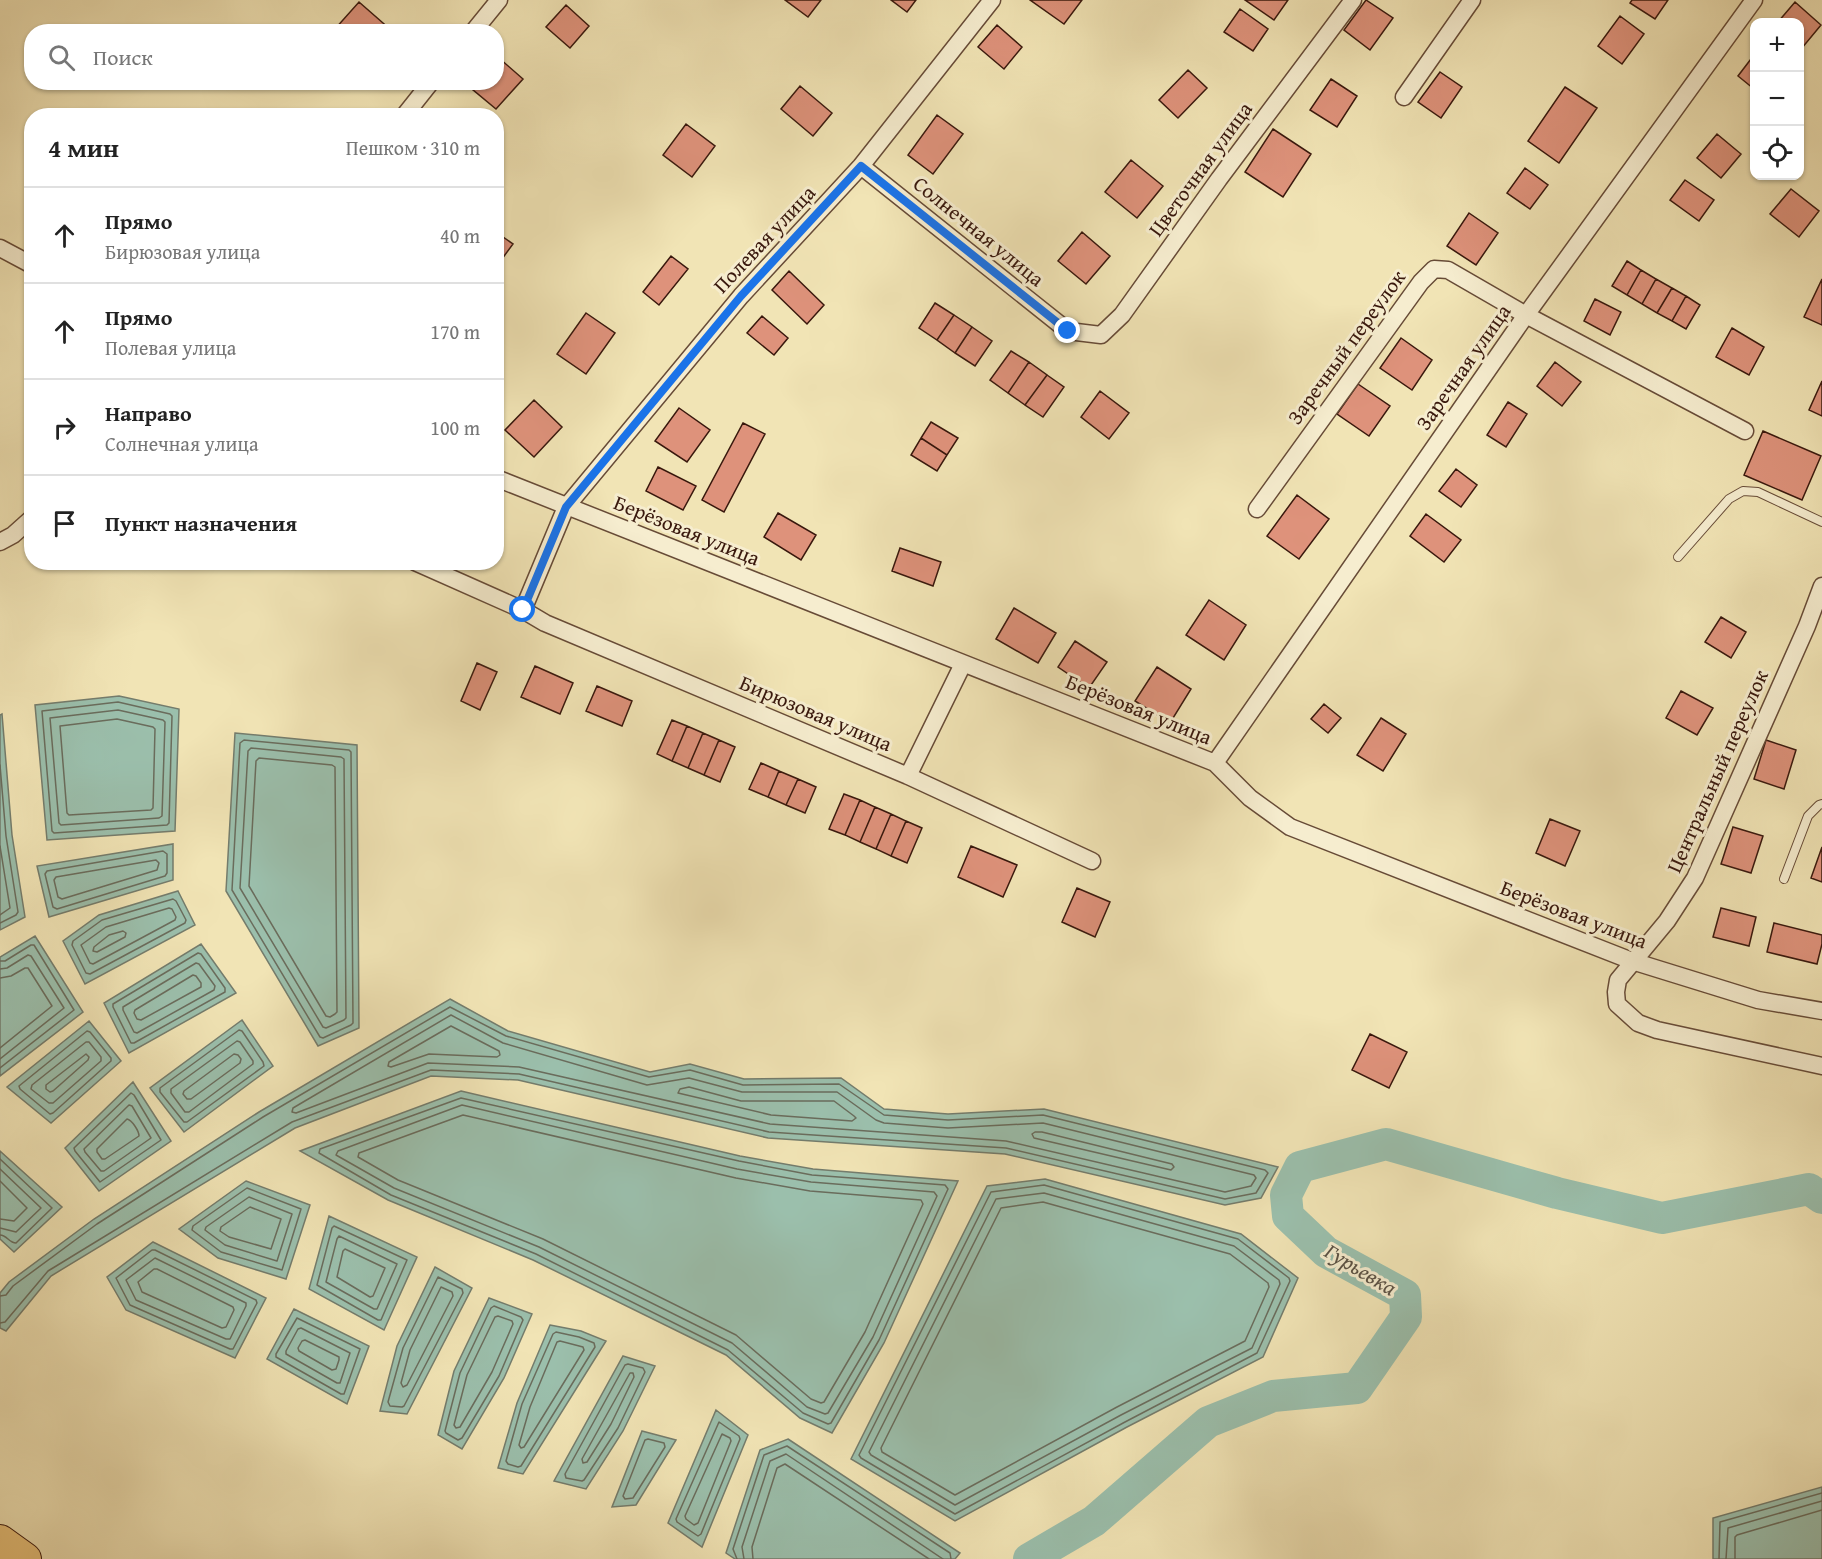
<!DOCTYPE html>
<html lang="ru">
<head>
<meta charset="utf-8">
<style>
	:root { --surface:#fff; --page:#f2f2f2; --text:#222; --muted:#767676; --line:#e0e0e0 }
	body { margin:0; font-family:"Gentium Book Plus",serif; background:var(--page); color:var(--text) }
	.controls { position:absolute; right:18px; top:18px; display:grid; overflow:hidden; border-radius:12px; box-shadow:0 2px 4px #0004 }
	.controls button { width:54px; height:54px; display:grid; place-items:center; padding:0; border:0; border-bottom:2px solid var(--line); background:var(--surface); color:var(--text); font:30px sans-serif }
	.stop { position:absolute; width:18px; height:18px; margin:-14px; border:4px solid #1a73e8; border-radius:50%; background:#fff }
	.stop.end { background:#1a73e8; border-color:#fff; box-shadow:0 2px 6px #0008 }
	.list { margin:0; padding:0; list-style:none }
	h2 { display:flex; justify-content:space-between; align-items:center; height:78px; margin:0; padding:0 24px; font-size:26px }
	h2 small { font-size:20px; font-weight:400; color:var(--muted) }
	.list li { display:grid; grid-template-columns:39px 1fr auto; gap:18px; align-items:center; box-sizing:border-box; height:96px; padding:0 24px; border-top:2px solid var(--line) }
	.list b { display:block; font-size:22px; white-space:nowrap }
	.list p { margin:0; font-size:20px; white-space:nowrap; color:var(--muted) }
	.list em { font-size:20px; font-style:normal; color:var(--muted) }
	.icon { flex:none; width:33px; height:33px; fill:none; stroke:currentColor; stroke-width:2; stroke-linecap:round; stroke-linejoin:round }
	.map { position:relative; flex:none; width:1822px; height:1559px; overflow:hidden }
	.search { position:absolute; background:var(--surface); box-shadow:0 2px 4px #0004; left:24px; top:24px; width:480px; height:66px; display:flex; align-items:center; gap:15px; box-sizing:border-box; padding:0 21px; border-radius:24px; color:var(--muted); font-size:22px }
	.panel { position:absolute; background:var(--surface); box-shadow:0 2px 4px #0004; left:24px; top:108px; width:480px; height:462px; border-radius:24px }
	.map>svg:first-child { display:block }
	.water { fill:#9bbfac; stroke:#747c6c; stroke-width:1.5 }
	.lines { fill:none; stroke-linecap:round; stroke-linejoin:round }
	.shore { stroke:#6a6c5c; stroke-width:1.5 }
	.river { stroke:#9bbfac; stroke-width:32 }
	.building { fill:#de927b; stroke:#39180d; stroke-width:1.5 }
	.lane-casing { stroke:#674b37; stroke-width:10 }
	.street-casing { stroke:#674b37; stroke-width:19 }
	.highway-casing { stroke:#39180d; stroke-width:34 }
	.lane { stroke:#f6edcf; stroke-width:8 }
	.street { stroke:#f6edcf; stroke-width:16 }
	.highway { stroke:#e8c27a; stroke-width:32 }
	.route { stroke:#1a73e8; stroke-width:8 }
	.labels { text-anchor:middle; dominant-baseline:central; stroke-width:6; stroke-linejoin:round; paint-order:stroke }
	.street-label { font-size:21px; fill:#39180d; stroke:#f6edcf }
	.water-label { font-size:22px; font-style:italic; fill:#5b5245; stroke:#f6edcf }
</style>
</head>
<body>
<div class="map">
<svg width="1822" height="1559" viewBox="0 0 1822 1559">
	<rect width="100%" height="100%" fill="#f1e4b5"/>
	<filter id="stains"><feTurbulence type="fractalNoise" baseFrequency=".00333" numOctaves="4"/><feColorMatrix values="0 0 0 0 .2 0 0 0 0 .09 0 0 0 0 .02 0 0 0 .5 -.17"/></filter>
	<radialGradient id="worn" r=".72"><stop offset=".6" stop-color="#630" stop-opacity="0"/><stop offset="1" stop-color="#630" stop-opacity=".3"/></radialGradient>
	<path class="water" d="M119,696L179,709L175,831L47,840L35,705Z
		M2,714L12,835L25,917L0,930V715Z
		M235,733L357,745L359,1028L318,1046L226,891Z
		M173,844V880L49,917L37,866Z
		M178,891L195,925L85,984L63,941L99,915Z
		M35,936L83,1012L0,1076V957Z
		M201,944L236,993L129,1053L104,1003Z
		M450,999L508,1031L650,1072L690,1064L744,1079L841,1078L884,1109L948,1114L1044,1109L1278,1167L1261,1198L1225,1205L1005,1154L768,1138L518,1080L431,1076L295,1128L51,1276L6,1331L0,1328V1293L9,1282L94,1219L259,1112Z
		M242,1020L273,1066L184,1132L150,1088Z
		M89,1021L121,1061L51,1123L7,1087Z
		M133,1082L171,1141L99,1191L65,1148Z
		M461,1091L740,1156L813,1169L958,1181L884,1343L832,1433L800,1418L726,1355L533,1260L388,1200L300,1151Z
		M0,1151L62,1207L14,1252L0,1239Z
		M1045,1179L1241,1234L1298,1278L1263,1357L1127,1427L955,1521L851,1459L987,1186Z
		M246,1181L310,1205L286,1279L218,1258L179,1229Z
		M329,1216L417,1257L384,1330L309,1289Z
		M153,1242L266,1298L235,1358L126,1310L107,1277Z
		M435,1267L472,1288L407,1414L380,1411L397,1346Z
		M489,1298L532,1314L504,1378L462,1449L438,1435L454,1371Z
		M294,1309L369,1346L347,1404L267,1359Z
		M550,1325L581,1331L606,1341L523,1474L498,1468L517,1403Z
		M623,1356L655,1366L623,1431L586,1489L554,1481Z
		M716,1410L748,1435L702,1547L668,1523Z
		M642,1431L676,1440L636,1505L612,1507Z
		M788,1439L960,1553L955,1559H735L726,1553L760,1450Z
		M1822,1487V1559H1713V1518Z"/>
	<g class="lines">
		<path class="shore" d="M118,702L170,714L172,716L169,823L167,825L54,833L52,831L42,711Z
			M118,710L163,720L165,722L162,816L159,818L61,825L59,823L50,718Z
			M117,719L153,727L155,729L153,808L151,810L69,815L67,813L60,726Z
			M244,740L349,750L351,752L353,1023L351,1025L323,1038L320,1037L232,890L240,743Z
			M251,748L341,757L344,759L346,1018L344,1020L326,1028L323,1027L240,888L248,751Z
			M259,758L332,765L335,767L337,1012L335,1014L330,1017L326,1016L249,886L256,761Z
			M0,765L6,836L18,912L16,915L0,923
			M0,846L10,908L0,915
			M163,851L167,854V873L165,876L57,909L53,907L45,874L47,871Z
			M156,860L159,863L157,870L62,899L58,897L54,880L56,877Z
			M173,899L176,901L186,920L185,923L90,974L86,973L72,945L73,941L102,920Z
			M169,908L172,909L176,917L175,920L93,964L90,963L81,945L106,927Z
			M123,931L126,933L125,937L97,952L93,951L94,947L109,935Z
			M198,953L201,954L225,988V992L134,1043H131L113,1007V1004Z
			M0,961H5L31,945H34L74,1010L0,1068
			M196,963L199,964L215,986L214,990L137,1033L134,1032L123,1010V1007Z
			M0,969L7,968L28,955L31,956L64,1008L0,1059
			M193,975L196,976L201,983V987L141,1020L137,1019L134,1013L135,1010Z
			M0,978L11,976L25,968H28L52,1006L0,1048
			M451,1015L503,1043L647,1085L689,1078L742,1092H837L876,1120L884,1123L948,1128L1043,1123L1254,1175L1256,1178L1251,1186L1225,1192L1006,1141L770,1124L519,1067L428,1063L296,1113L292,1112L293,1108Z
			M451,1026L499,1051L500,1055L497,1057L429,1054L391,1067L388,1066L389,1062Z
			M239,1030L242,1031L263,1062L264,1066L187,1122H184L160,1092V1088Z
			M87,1031L90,1032L111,1058V1061L53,1113L50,1114L20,1089L19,1086Z
			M237,1041L240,1042L253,1061V1064L189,1112H185L171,1093V1089Z
			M86,1042H89L101,1057V1061L53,1103H49L31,1089L32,1085Z
			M86,1054L89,1057L88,1060L53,1091L50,1092L46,1089V1085Z
			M234,1054L238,1055L241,1059L240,1063L191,1099H187L183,1094L184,1091Z
			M689,1087L741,1101H834L854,1116L856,1118L852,1121L771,1115L678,1093L680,1089Z
			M131,1093L134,1095L161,1140L100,1182L75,1151L74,1148Z
			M461,1098L739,1161L812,1175L945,1185L948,1189L879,1340L831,1423L828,1424L803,1413L728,1350L536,1254L391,1195L319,1153L320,1149Z
			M129,1105L132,1106L151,1138L104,1171H101L85,1152L84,1149Z
			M462,1105L737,1169L811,1182L934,1192L937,1196L873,1337L828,1413L825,1414L807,1407L732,1343L539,1247L394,1188L336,1155L338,1151Z
			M463,1115L736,1178L810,1191L921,1200L923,1204L865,1332L824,1402L821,1403L811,1399L736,1335L543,1239L398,1180L358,1157L359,1153Z
			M127,1119C132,1120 139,1131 139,1136L105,1159H102L97,1152V1149Z
			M1035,1132H1042L1172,1164L1174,1167L1171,1170L1034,1138L1032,1134Z
			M0,1159L52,1208L16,1243C9,1243 7,1235 0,1235
			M0,1169L41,1208L16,1232L0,1228
			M0,1181L27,1208L14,1221L0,1219
			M1044,1185L1238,1239L1289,1278L1290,1281L1257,1353L1125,1422L955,1514L861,1458L859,1455L991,1192Z
			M247,1188L301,1209L282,1270L221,1252L192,1230L193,1226Z
			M1044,1193L1234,1246L1279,1280L1280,1284L1252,1348L1121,1415L955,1505L871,1455L869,1452L996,1199Z
			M249,1197L292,1214L277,1261L225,1245L205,1230L206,1227Z
			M1043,1202L1230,1254L1268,1283L1269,1287L1245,1341L1117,1407L955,1495L882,1452L881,1448L1001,1208Z
			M250,1207L281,1219L271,1249L229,1237L220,1231L221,1227Z
			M334,1226L407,1260L381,1320H378L317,1285L332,1228Z
			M339,1236L397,1264L377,1309H374L326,1282L337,1239Z
			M345,1249L385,1268L373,1296L370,1297L337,1277L343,1251Z
			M152,1250H155L256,1300L257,1303L233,1349H230L130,1305L116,1278Z
			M155,1258L246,1303V1306L230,1339H226L136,1300L126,1280Z
			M154,1269H157L233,1307L234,1310L226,1327L222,1328L142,1292L138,1282Z
			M438,1277L462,1289L463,1293L404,1406L402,1407L390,1406L388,1402L403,1348Z
			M441,1287L452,1292L453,1296L407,1385L403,1387L401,1383L410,1350Z
			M0,1296L6,1295L13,1286L97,1224L263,1117L450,1007L506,1036L649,1077L690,1070L743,1085L839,1084L884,1115L948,1120L1043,1115L1265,1170L1268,1173L1256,1193L1225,1199L1006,1148L769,1132L519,1074L431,1070L292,1122L48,1271L5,1322L0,1323
			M494,1306L521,1317L523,1320L499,1376L462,1438L458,1440L446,1433L445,1431L460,1373L491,1308Z
			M498,1316L512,1321L513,1324L492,1372L460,1427L456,1428L454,1425L467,1375L495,1317Z
			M297,1318L360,1349L344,1394H341L276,1357V1354Z
			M301,1328L350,1353L340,1383H337L286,1354V1351L298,1329Z
			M556,1332L579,1337L594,1343L595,1347L521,1466L518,1467L508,1464L506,1461L522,1404L553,1334Z
			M305,1340L339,1357V1360L336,1369L332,1370L299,1351L298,1348L302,1341Z
			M560,1341L583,1347L584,1350L524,1447L521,1448L519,1445L530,1407L557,1342Z
			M628,1364L643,1368L645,1372L618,1428L584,1480L582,1481L566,1478L565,1474L625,1365Z
			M630,1373H633L634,1377L611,1424L587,1462L583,1463L582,1459Z
			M719,1422L739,1436L740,1439L701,1534L698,1536L677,1522L676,1519Z
			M722,1434L730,1438L731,1441L698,1523L694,1525L686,1519L685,1516Z
			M648,1439L664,1443L665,1447L633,1498L625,1499L623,1496L645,1440Z
			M737,1559L733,1549L764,1455L787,1446L950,1553L951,1559
			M744,1559L742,1547L770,1461L786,1454L943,1559
			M753,1559L752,1547L777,1468L785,1464L929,1559
			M1719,1559L1720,1522L1822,1493
			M1726,1559L1728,1528L1822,1501
			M1735,1559V1537L1737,1535L1822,1510"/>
		<path class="river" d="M1029,1559L1094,1521L1208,1422L1273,1396L1357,1388L1406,1317L1405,1295L1326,1252L1288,1216L1286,1195L1300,1167L1386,1144L1557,1193L1662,1218L1809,1189L1822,1198"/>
	</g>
	<path class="building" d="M785,0H821L808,17Z
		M891,0H916L907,12Z
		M1030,0H1082L1064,24Z
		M1245,0H1288L1274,20Z
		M1366,0L1393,18L1370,50L1344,30Z
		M1632,0H1668L1655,19L1630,3Z
		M359,2L391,30L389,32L334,30Z
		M1795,2L1821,25L1802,48L1800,46V22H1778Z
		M566,5L589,26L570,48L546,27Z
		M1240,9L1268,29L1253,51L1224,32Z
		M1620,16L1644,34L1622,64L1598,46Z
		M997,25L1022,47L1004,69L978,47Z
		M1754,55V89L1738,76Z
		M499,58L523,79L496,109L472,89L477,82H496V60Z
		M1188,70L1207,88L1178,118L1159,100Z
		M1440,72L1462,87L1441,118L1418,102Z
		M1331,79L1357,96L1337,127L1310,110Z
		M800,86L832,113L813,136L781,109Z
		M1565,87L1597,108L1559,163L1528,141Z
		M937,115L963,134L933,174L908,155Z
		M686,124L715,146L692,177L663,155Z
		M1273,129L1311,154L1283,197L1245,172Z
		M1717,134L1741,154L1721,178L1697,158Z
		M1131,160L1163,186L1137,218L1105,192Z
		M1525,168L1548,185L1530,209L1507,193Z
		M1685,180L1714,200L1699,221L1670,200Z
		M1791,189L1819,211L1799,237L1770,214Z
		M1469,213L1498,233L1476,265L1447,246Z
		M496,232L513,244L496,267Z
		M1082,232L1110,256L1086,284L1058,261Z
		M671,256L688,269L659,305L643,292Z
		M1627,261L1641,270L1627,295L1612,286Z
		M1641,270L1656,279L1642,304L1627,295Z
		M789,271L824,305L807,324L772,290Z
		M1656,279L1672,288L1657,313L1642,304Z
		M1822,279V325L1804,317Z
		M1672,288L1686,296L1672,321L1657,313Z
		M1686,296L1700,305L1686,329L1672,321Z
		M1595,299L1621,312L1610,335L1584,321Z
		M935,303L954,315L937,340L919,328Z
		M586,313L615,333L586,374L557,354Z
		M954,315L972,327L955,353L937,340Z
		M762,316L788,338L774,355L747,333Z
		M972,327L992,341L975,366L955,353Z
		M1732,328L1764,347L1749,375L1716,357Z
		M1401,338L1432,360L1412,390L1380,368Z
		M1011,351L1029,362L1008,393L990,380Z
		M1029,362L1047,375L1025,405L1008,393Z
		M1555,362L1581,382L1562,406L1537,386Z
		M1047,375L1064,387L1043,417L1025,405Z
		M1822,381V416L1809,410Z
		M1358,384L1390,406L1369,436L1337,414Z
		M1100,391L1129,413L1109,439L1081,417Z
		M534,400L562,427L534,457L505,430Z
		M1508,402L1527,414L1506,447L1487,435Z
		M679,408L710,430L687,462L655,441Z
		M931,422L958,438L947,455L921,438Z
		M743,423L765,434L724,512L702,500Z
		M1763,431L1821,456L1802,500L1744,475Z
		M921,438L947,455L937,471L911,455Z
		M658,467L696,486L683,510L646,491Z
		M1456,469L1477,485L1461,507L1439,491Z
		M1297,495L1329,519L1299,559L1267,536Z
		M778,513L816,535L801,560L764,537Z
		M1426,514L1461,540L1444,562L1410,536Z
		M900,548L941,562L933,586L892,571Z
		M1209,600L1246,625L1224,660L1186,635Z
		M1014,608L1056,633L1038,663L996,639Z
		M1721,617L1746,632L1731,658L1705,642Z
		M1075,641L1107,662L1089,688L1058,667Z
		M477,663L497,672L480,710L461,701Z
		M535,666L573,683L560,714L521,697Z
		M1157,667L1191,689L1170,723L1135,701Z
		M597,686L632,701L622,726L586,711Z
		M1681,691L1713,708L1697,735L1666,718Z
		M1324,704L1341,718L1328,733L1311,719Z
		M1381,718L1406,734L1383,771L1357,755Z
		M672,720L687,726L672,761L657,754Z
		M687,726L703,733L688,768L672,761Z
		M703,733L719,740L704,775L688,768Z
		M719,740L735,747L720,782L704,775Z
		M1766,740L1796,750L1784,789L1754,779Z
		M761,763L779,771L768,797L749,789Z
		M779,771L798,779L786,805L768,797Z
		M798,779L816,787L805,813L786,805Z
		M844,794L860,800L845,835L829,829Z
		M860,800L875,807L860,842L845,835Z
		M875,807L891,814L876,849L860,842Z
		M891,814L906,821L891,856L876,849Z
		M1550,819L1580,831L1565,866L1536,853Z
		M906,821L922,828L907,863L891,856Z
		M1733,827L1763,836L1751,873L1721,864Z
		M971,846L1017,865L1003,897L958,877Z
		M1822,847V882L1811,878Z
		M1077,888L1110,902L1095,937L1062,922Z
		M1721,908L1756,917L1749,946L1713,937Z
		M1774,923L1822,935V944L1817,964L1767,952Z
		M1370,1034L1407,1052L1389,1088L1352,1070Z"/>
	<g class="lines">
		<defs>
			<path id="lane" d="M1678,557L1729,499L1743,491L1758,492L1822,522
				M1784,879L1808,816L1819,805L1822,804"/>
			<path id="street" d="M992,0L861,166L741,296L566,507L523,610L545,623L908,776L1092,861
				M473,32L499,0
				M1404,97L1472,0
				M404,116L431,82
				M861,166L1068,331L1101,335L1122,315L1219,179L1353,0
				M0,248L32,265
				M496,478L1215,763L1250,798L1290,827L1632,961L1758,1000L1822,1011
				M1257,509L1421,282L1434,269L1448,270L1526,315L1745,431
				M0,542L13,535L32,518
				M415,562L523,610
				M1822,586L1807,626L1695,878L1667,921L1618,980L1616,992L1617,1004L1638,1023L1657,1030L1822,1066
				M1215,763L1526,315L1754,0
				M908,776L963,664"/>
			<path id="highway" d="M0,1541L25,1559"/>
		</defs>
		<use href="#lane" class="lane-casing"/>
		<use href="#street" class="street-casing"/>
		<use href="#highway" class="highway-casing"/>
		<use href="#lane" class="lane"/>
		<use href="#street" class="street"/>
		<use href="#highway" class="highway"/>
	</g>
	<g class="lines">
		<path class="route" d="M523,610L566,507L741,296L861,166L1068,331"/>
	</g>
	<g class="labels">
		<g class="street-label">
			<text transform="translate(1200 169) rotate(-54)">Цветочная улица</text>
			<text transform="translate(979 231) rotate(39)">Солнечная улица</text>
			<text transform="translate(764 239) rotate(-47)">Полевая улица</text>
			<text transform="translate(1346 347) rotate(-54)">Заречный переулок</text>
			<text transform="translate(1463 367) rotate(-55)">Заречная улица</text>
			<text transform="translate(687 530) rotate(22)">Берёзовая улица</text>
			<text transform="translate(1139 709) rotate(22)">Берёзовая улица</text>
			<text transform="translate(816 713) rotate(23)">Бирюзовая улица</text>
			<text transform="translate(1717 771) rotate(-66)">Центральный переулок</text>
			<text transform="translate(1574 914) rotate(21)">Берёзовая улица</text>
		</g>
		<g class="water-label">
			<text transform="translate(1361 1269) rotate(31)">Гурьевка</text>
		</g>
	</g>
	<rect width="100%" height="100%" filter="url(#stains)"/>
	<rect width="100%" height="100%" fill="url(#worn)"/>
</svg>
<div class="controls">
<button>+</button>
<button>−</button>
<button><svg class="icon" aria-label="locate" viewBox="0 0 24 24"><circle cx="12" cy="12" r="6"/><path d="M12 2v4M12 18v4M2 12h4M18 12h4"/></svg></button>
</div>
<div class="stop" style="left:523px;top:610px"></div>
<div class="stop end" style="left:1068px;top:331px"></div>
<div class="search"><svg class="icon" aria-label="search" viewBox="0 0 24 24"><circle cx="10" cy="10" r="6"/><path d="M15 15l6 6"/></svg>Поиск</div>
<section class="panel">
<h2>4 мин<small>Пешком · 310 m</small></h2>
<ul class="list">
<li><svg class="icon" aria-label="ahead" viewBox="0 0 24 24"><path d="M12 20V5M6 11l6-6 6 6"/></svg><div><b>Прямо</b><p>Бирюзовая улица</p></div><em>40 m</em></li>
<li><svg class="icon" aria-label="ahead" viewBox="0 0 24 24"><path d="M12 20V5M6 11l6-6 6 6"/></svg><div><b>Прямо</b><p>Полевая улица</p></div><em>170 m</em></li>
<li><svg class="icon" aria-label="right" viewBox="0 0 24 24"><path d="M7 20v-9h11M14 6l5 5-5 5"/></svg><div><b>Направо</b><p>Солнечная улица</p></div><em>100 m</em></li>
<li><svg class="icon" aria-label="arrive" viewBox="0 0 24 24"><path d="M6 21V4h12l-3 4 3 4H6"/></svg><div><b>Пункт назначения</b></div></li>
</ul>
</section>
</div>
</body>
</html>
